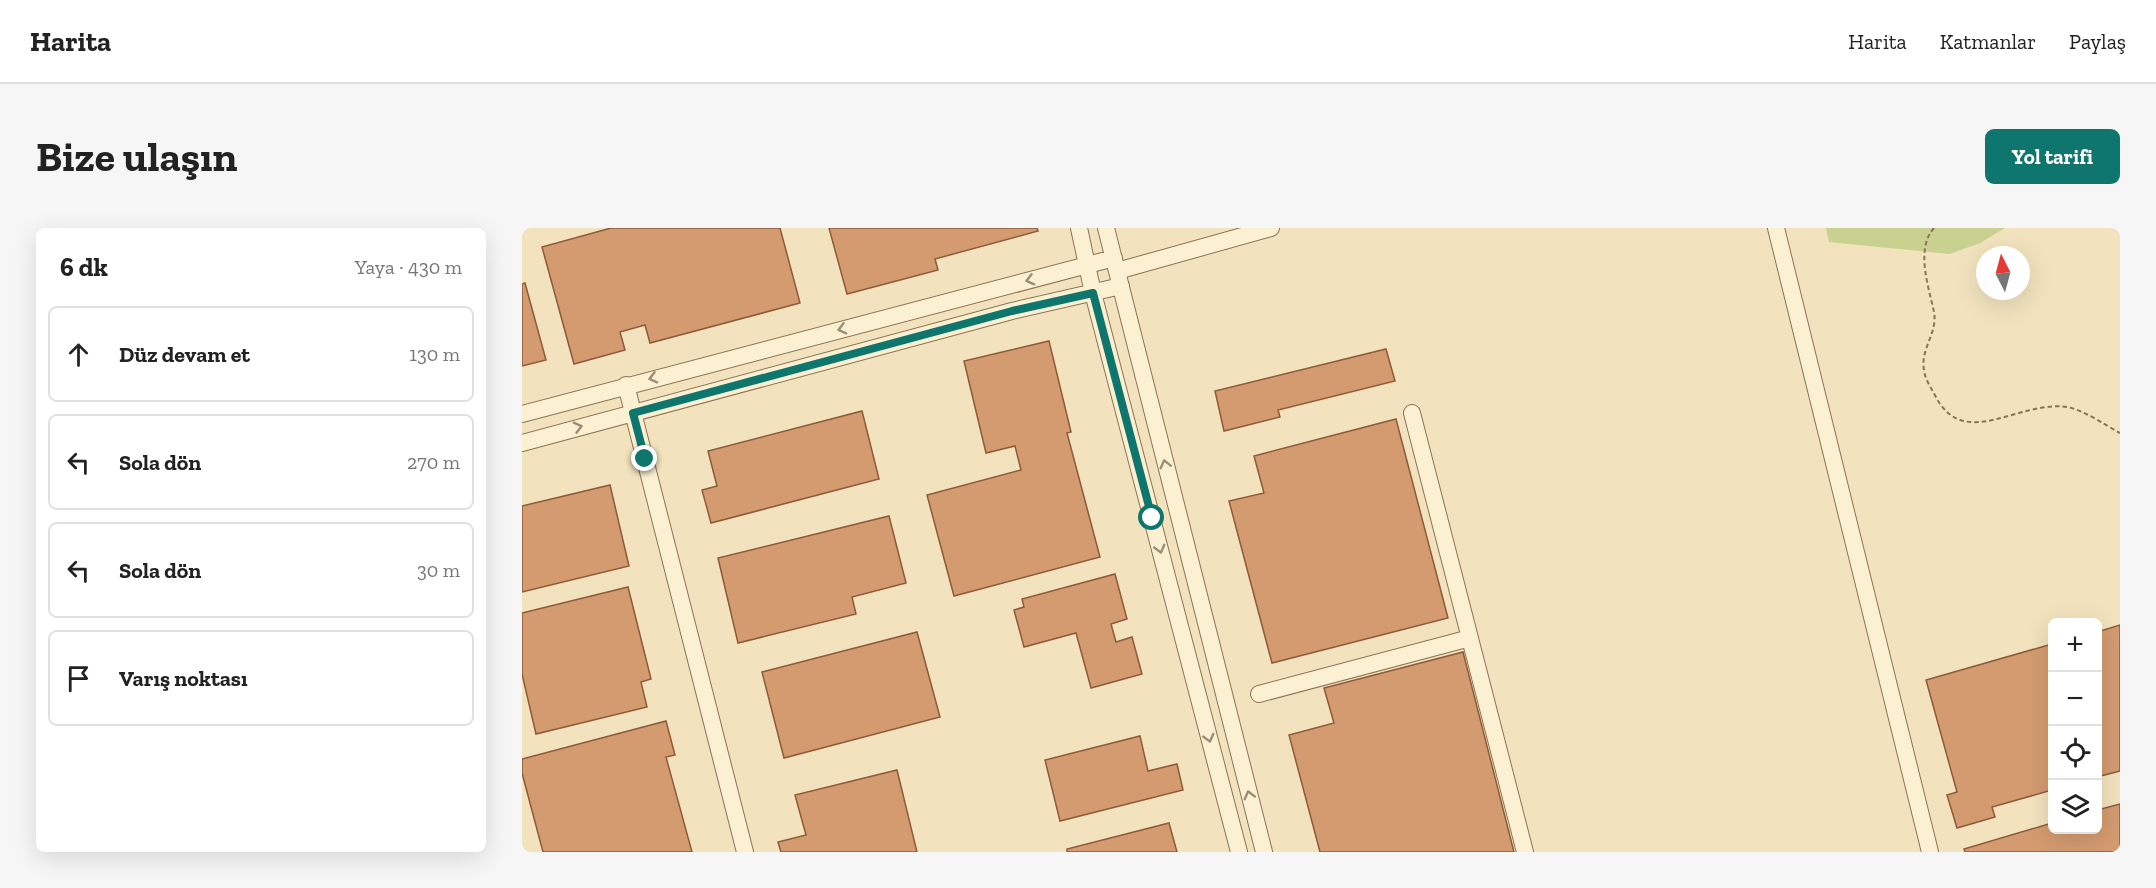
<!DOCTYPE html>
<html lang="tr">
<head>
<meta charset="utf-8">
<style>
	:root { --surface:#fff; --page:#f6f6f6; --text:#222; --muted:#767676; --line:#e0e0e0; --accent:#0f766e }
	body { margin:0; font-family:"Zilla Slab",serif; background:var(--page); color:var(--text) }
	.controls { position:absolute; right:18px; bottom:18px; display:grid; overflow:hidden; border-radius:9px; box-shadow:0 6px 24px #0002 }
	.controls button { width:54px; height:54px; display:grid; place-items:center; padding:0; border:0; border-bottom:2px solid var(--line); background:var(--surface); color:var(--text); font:30px sans-serif }
	.compass { position:absolute; left:1454px; top:18px; width:54px; height:54px; border-radius:50%; background:var(--surface); box-shadow:0 6px 24px #0002; rotate:354deg }
	.stop { position:absolute; width:18px; height:18px; margin:-14px; border:4px solid #0f766e; border-radius:50%; background:#fff }
	.stop.end { background:#0f766e; border-color:#fff; box-shadow:0 2px 6px #0008 }
	.list { margin:0; padding:0; list-style:none }
	h2 { display:flex; justify-content:space-between; align-items:center; height:78px; margin:0; padding:0 24px; font-size:26px }
	h2 small { font-size:20px; font-weight:400; color:var(--muted) }
	.list li { display:grid; grid-template-columns:39px 1fr auto; gap:18px; align-items:center; box-sizing:border-box; height:96px; margin:0 12px 12px; padding:0 12px; border:2px solid var(--line); border-radius:9px }
	.list b { display:block; font-size:22px; white-space:nowrap }
	.list em { font-size:20px; font-style:normal; color:var(--muted) }
	.icon { flex:none; width:33px; height:33px; fill:none; stroke:currentColor; stroke-width:2; stroke-linecap:round; stroke-linejoin:round }
	.map { position:relative; flex:none; width:1598px; height:624px; overflow:hidden; border-radius:9px }
	header { display:flex; align-items:center; gap:36px; box-sizing:border-box; height:84px; padding:0 30px; background:var(--surface); border-bottom:2px solid var(--line) }
	header strong { font-size:28px }
	nav { display:flex; gap:33px; margin-inline-start:auto; font-size:21px }
	.intro { display:flex; align-items:center; justify-content:space-between; box-sizing:border-box; height:144px; padding:0 36px }
	h1 { margin:0; font-size:42px }
	.button { padding:15px 27px; border-radius:9px; background:var(--accent); color:#fff; font-size:21px; font-weight:700 }
	main { display:flex; gap:36px; padding:0 36px }
	aside { flex:1; background:var(--surface); border-radius:9px; box-shadow:0 6px 24px #0002 }
	.map>svg:first-child { display:block }
	.green { fill:#c9d191 }
	.building { fill:#d49b70; stroke:#8d5b39; stroke-width:1.5 }
	.lines { fill:none; stroke-linecap:round; stroke-linejoin:round }
	.minor-casing { stroke:#8c7355; stroke-width:18 }
	.path { stroke:#8c7355; stroke-width:2; stroke-dasharray:4.5 3; stroke-linecap:butt }
	.minor { stroke:#fcf0d2; stroke-width:16 }
	.oneway { stroke:#9b8d76 }
	.route { stroke:#0f766e; stroke-width:8 }
</style>
</head>
<body>
<header>
<strong>Harita</strong>
<nav><a>Harita</a><a>Katmanlar</a><a>Paylaş</a></nav>
</header>
<div class="intro"><h1>Bize ulaşın</h1><a class="button">Yol tarifi</a></div>
<main>
<aside>
<h2>6 dk<small>Yaya · 430 m</small></h2>
<ul class="list">
<li><svg class="icon" aria-label="ahead" viewBox="0 0 24 24"><path d="M12 20V5M6 11l6-6 6 6"/></svg><div><b>Düz devam et</b></div><em>130 m</em></li>
<li><svg class="icon" aria-label="left" viewBox="0 0 24 24"><path d="M17 20v-9H6M10 6l-5 5 5 5"/></svg><div><b>Sola dön</b></div><em>270 m</em></li>
<li><svg class="icon" aria-label="left" viewBox="0 0 24 24"><path d="M17 20v-9H6M10 6l-5 5 5 5"/></svg><div><b>Sola dön</b></div><em>30 m</em></li>
<li><svg class="icon" aria-label="arrive" viewBox="0 0 24 24"><path d="M6 21V4h12l-3 4 3 4H6"/></svg><div><b>Varış noktası</b></div></li>
</ul>
</aside>
<div class="map">
<svg width="1598" height="624" viewBox="0 0 1598 624">
	<rect width="100%" height="100%" fill="#f2e3be"/>
	<path class="green" d="M1304,0H1483L1458,15L1428,26L1307,14Z"/>
	<path class="building" d="M89,0H258L278,75L128,115L123,97L98,104L103,122L52,136L20,19Z
		M307,0H515L516,3L413,31L416,42L325,66Z
		M3,55L24,132L0,138V56Z
		M527,113L549,204L545,205L578,329L432,368L405,267L499,242L493,218L464,225L442,133Z
		M864,121L873,153L756,182L758,189L702,203L693,163Z
		M340,183L357,251L189,295L180,262L195,258L186,223Z
		M874,191L926,390L750,435L707,273L742,265L732,228Z
		M88,257L107,338L0,364V278Z
		M367,288L384,355L330,369L334,386L216,415L196,330Z
		M593,346L605,391L589,396L594,414L610,409L620,446L569,460L554,405L502,419L492,382L502,379L500,371Z
		M106,359L129,451L119,454L125,479L14,506L0,446V385Z
		M1598,397V543L1575,549V404Z
		M395,404L418,489L262,530L240,444Z
		M1530,416V562L1470,579L1473,589L1435,600L1425,567L1435,564L1404,452Z
		M941,424L992,624H798L767,507L812,495L802,460Z
		M144,493L153,527L144,529L170,624H21L0,545V531Z
		M618,508L626,543L655,536L661,562L538,593L523,532Z
		M375,542L395,624H259L256,614L284,607L273,567Z
		M1598,576V624H1443L1442,621L1530,595V602H1575V582Z
		M647,595L655,624H545V621Z"/>
	<g class="lines">
		<defs>
			<path id="minor" d="M557,0L571,65L717,624
				M584,0L742,624
				M1254,0L1408,624
				M595,43L749,0
				M104,157L223,624
				M890,185L1003,624
				M0,186L592,30
				M0,215L490,83L599,58
				M737,466L948,410"/>
		</defs>
		<use href="#minor" class="minor-casing"/>
		<path class="path" d="M1412,0C1393,21 1407,60 1412,84C1416,105 1398,121 1402,142C1403,152 1410,161 1415,171C1444,222 1497,172 1545,179C1562,182 1583,197 1598,205"/>
		<use href="#minor" class="minor"/>
	</g>
	<defs><path id="oneway-chevron" d="M-2-3.5L2.5 0L-2 3.5" fill="none" stroke-width="1.6" stroke-linecap="round" stroke-linejoin="round" transform="scale(1.5)"/></defs>
	<g class="oneway">
		<use href="#oneway-chevron" transform="translate(508 52) rotate(165)"/>
		<use href="#oneway-chevron" transform="translate(320 101) rotate(165)"/>
		<use href="#oneway-chevron" transform="translate(131 150) rotate(165)"/>
		<use href="#oneway-chevron" transform="translate(56 199) rotate(-15)"/>
		<use href="#oneway-chevron" transform="translate(643 236) rotate(-104)"/>
		<use href="#oneway-chevron" transform="translate(638 321) rotate(75)"/>
		<use href="#oneway-chevron" transform="translate(687 510) rotate(75)"/>
		<use href="#oneway-chevron" transform="translate(727 567) rotate(-105)"/>
	</g>
	<g class="lines">
		<path class="route" d="M123,231L111,185L490,83L571,65L630,290"/>
	</g>
</svg>
<div class="controls">
<button>+</button>
<button>−</button>
<button><svg class="icon" aria-label="locate" viewBox="0 0 24 24"><circle cx="12" cy="12" r="6"/><path d="M12 2v4M12 18v4M2 12h4M18 12h4"/></svg></button>
<button><svg class="icon" aria-label="layers" viewBox="0 0 24 24"><path d="M12 4l9 5-9 5-9-5zM3 14l9 5 9-5"/></svg></button>
</div>
<svg class="compass" viewBox="-18 -18 36 36"><path d="M0-13l5 13h-10z" fill="#e53935"/><path d="M0 13l5-13h-10z" fill="#767676"/></svg>
<div class="stop" style="left:630px;top:290px"></div>
<div class="stop end" style="left:123px;top:231px"></div>
</div>
</main>
</body>
</html>
